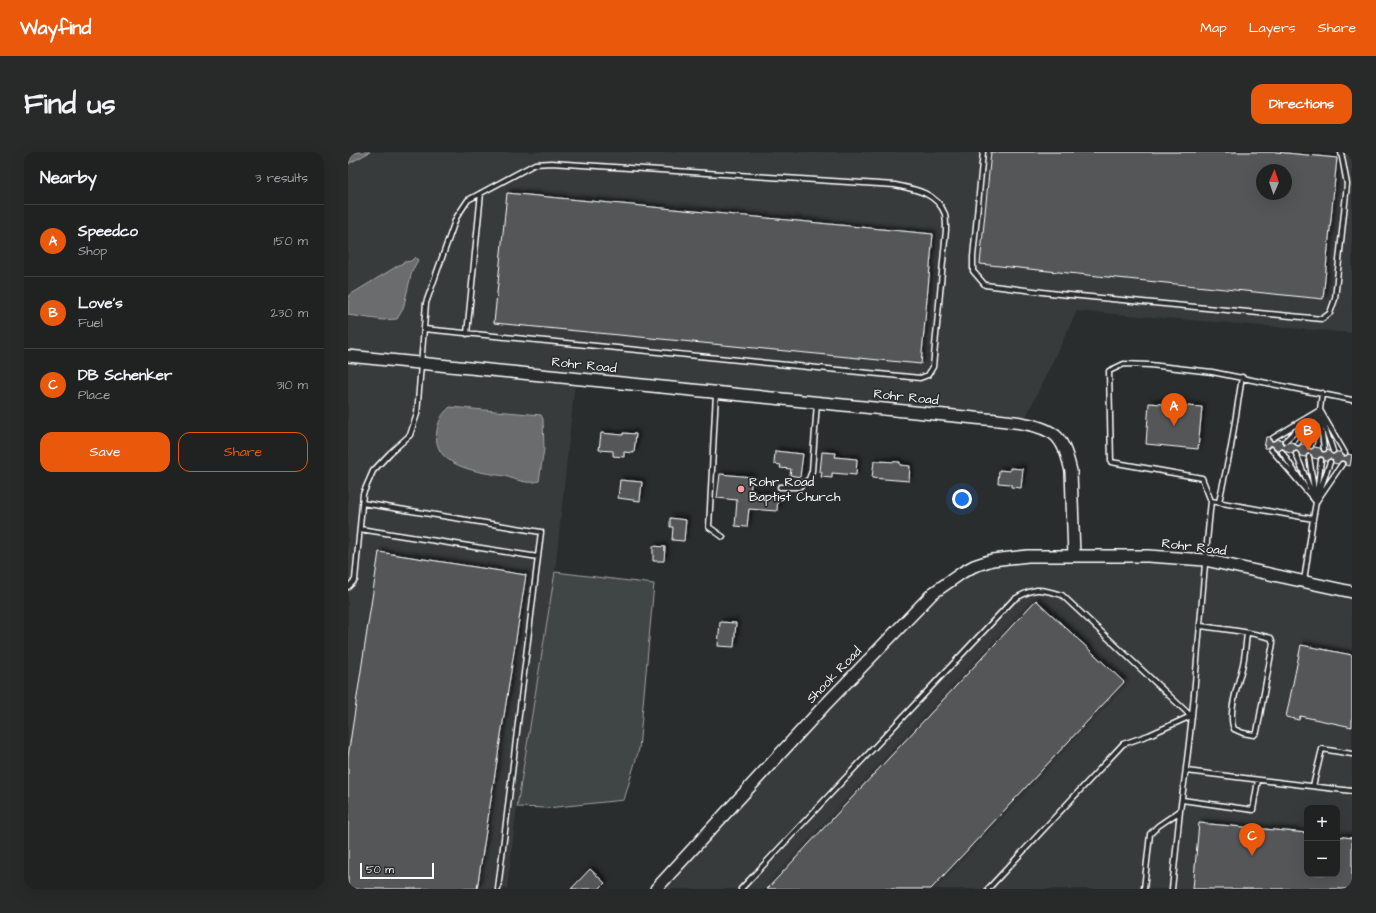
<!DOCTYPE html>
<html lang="en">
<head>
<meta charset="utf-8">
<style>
	:root { --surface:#202222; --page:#282a2a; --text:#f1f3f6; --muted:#a2a4a5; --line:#3d3f40; --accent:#ea580c }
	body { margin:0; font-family:"Architects Daughter",sans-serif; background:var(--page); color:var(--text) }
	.controls { position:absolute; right:12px; bottom:12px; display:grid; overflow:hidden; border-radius:8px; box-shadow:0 4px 16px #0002 }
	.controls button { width:36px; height:36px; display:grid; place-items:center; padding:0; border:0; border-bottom:1px solid var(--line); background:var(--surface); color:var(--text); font:20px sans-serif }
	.compass { position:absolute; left:908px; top:12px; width:36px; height:36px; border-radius:50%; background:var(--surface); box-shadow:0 4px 16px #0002; rotate:2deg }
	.scale { position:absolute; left:12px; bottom:10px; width:74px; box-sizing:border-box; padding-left:4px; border:2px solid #fff; border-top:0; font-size:11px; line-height:14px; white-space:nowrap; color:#fff; -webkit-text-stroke:3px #2a2d2e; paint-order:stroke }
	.you { position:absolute; left:614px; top:347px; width:14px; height:14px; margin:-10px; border:3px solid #fff; border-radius:50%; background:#1a73e8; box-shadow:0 0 0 6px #1a73e833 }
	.badge { display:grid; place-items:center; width:26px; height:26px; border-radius:50%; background:var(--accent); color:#fff; font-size:13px; font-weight:700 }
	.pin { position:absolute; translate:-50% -33px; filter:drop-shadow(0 1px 2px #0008) }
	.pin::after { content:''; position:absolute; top:21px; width:14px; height:12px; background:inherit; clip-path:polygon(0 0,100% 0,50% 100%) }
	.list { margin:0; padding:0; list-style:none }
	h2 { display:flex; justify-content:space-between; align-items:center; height:52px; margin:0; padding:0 16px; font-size:17px }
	h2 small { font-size:13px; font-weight:400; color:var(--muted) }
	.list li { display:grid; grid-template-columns:26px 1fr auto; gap:12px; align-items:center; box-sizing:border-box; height:72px; padding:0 16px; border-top:1px solid var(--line) }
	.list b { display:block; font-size:15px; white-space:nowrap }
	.list p { margin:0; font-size:13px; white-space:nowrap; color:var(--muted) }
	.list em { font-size:13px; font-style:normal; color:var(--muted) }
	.actions { display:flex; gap:8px; padding:12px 16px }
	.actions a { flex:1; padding:9px 0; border:1px solid var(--accent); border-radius:12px; text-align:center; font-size:14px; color:var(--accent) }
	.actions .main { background:var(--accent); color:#fff }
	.map { position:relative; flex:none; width:1004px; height:737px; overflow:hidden; border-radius:12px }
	header { display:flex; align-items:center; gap:24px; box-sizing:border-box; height:56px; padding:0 20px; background:var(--accent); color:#fff }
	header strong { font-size:19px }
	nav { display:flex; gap:22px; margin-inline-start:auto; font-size:14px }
	.intro { display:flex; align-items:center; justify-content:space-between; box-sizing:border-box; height:96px; padding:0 24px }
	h1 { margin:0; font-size:28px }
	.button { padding:10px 18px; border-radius:12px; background:var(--accent); color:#fff; font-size:14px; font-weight:700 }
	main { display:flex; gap:24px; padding:0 24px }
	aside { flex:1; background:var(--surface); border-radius:12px; box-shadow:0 4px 16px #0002 }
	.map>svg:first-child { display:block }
	.built { fill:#373a3b; fill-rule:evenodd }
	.green { fill:#414445; stroke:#a0a2a2 }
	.water { fill:#6a6c6d; stroke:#a6a7a7 }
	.building { fill:#555758; stroke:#fff; fill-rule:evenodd; filter:url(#shadow) }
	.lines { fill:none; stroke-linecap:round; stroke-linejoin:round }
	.lane-casing { stroke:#fff; stroke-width:7 }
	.secondary-casing { stroke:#fff; stroke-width:14 }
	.lane { stroke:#2a2d2e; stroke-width:4 }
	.secondary { stroke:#2a2d2e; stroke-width:11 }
	.poi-dot { fill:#ff9aa2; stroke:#2a2d2e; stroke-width:1.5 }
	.labels { text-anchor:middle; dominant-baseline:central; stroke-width:3.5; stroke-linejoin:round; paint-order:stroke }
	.street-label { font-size:13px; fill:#fff; stroke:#2a2d2e }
	.poi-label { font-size:13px; fill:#fff; stroke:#2a2d2e; text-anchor:start }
</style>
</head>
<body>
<header>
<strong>Wayfind</strong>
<nav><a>Map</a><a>Layers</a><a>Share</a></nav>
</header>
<div class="intro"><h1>Find us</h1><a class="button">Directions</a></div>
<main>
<aside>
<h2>Nearby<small>3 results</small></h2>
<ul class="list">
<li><span class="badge">A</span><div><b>Speedco</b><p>Shop</p></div><em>150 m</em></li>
<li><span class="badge">B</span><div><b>Love's</b><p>Fuel</p></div><em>230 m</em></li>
<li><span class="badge">C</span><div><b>DB Schenker</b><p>Place</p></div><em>310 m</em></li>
</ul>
<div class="actions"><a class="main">Save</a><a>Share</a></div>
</aside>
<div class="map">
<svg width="1004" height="737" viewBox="0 0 1004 737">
	<defs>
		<filter id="shadow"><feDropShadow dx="3" dy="-3" stdDeviation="2" flood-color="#0009"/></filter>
	</defs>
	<rect width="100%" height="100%" fill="#2a2d2e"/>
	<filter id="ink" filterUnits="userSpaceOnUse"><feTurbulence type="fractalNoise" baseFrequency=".025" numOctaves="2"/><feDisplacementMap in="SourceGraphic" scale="8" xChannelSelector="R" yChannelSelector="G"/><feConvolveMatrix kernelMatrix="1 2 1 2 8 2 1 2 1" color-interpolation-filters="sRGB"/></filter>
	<g filter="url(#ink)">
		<path class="built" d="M0,0H1004V181L729,159L675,271L0,204ZM914,18H938V42H914Z
			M0,209L227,231L207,420L169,655L159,737H0Z
			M644,408L857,409L1004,440V737H307L585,441ZM959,656H989V722H959Z"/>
		<path class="green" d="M207,420L306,432L291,597L276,648L199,656L169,655Z"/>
		<path class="water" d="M0,0H22L0,12Z
			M67,105L70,108L64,119L55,157L49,167L35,168L0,163V144L56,110L63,109Z
			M102,255L193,263L195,267L196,297L191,329C179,333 168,327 156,324C131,320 82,315 89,278C91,268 94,262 102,255Z"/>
		<path class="building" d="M643,0H928L989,6L975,147L632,112ZM914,18H938V42H914Z
			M159,41L585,82L573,212L146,171Z
			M801,251L854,255L850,297L798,292Z
			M253,281L275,283V281L288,282L286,301L276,300V305L265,304V299L251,298Z
			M918,285H922V288L925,289L930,287L934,288V291L936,292L942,290L947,291L949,294L953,292L960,293V296L963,297L966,295L972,296L975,300L981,298L984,302H986L988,300H993L997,304L1000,302L1004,303L1002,314L997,313V310L995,309L990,312L985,311L983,307L979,309H976L974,305H971L970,307L965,306L962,302H959L958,305L952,304L949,299H946L945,302L939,300L935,297L929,298L924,294H921L920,296H916Z
			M427,299L455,302L452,325L442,323L443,317L432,316L433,313L426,312Z
			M474,300L488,301L487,305L509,307L508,323L484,321V326L473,325L474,320H472Z
			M526,309L552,310V313L562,314L561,329L524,326Z
			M662,316L675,317L673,336L663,335V332L650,331L651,318L662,319Z
			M372,322L404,325L402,341L430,344L429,359L401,357L399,375L387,374L389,348L369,346Z
			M272,328L294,330L292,349L270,346Z
			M322,366L338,368L336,389L324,388L325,375H322Z
			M305,394L317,395L316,409H305Z
			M31,400L178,423L129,737H0V604Z
			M688,448L776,530L583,737H419Z
			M372,470L388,471L386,495L370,494Z
			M953,493L1004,503V575L952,564L951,568L938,565Z
			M851,671L959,681V722H989V684L1004,686V737H845Z
			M242,717L257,731L251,737H223Z"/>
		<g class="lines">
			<defs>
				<path id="lane" d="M635,0L625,105V119L637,133L711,142L974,167L982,161L987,147L999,32L993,0
					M119,182L133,41
					M368,241L361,375L375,385
					M972,258L997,301
					M972,266L976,297
					M974,266L985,299
					M925,286L972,258L974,241
					M937,289L962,266
					M950,291L970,260
					M963,294L971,262
					M923,297L968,350L965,367
					M934,300L957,335
					M948,302L966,346
					M961,305L967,344
					M432,335H451L461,327L464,319L469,251
					M969,342L973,308
					M970,344L982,310
					M863,349L854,326L763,310L761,219L776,212L802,213L864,220L1004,248
					M871,350L883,295L894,225
					M968,350L994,312
					M14,351L193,380L150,737
					M12,377L190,405
					M0,435L7,428L15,342L25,319L42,301L62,283L69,262L78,151L108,66L120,48L187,12L203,11L547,33C567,37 589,41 597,62C598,67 598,73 598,78L585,215L580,223L572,226L76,177
					M852,474C876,477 900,479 923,486L925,491L909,580L906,583L895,581L886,577C879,561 891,530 895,512C897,502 898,491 899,481
					M838,619L1004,639
					M965,634L974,597L1004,602
					M834,648L905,658L910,628
					M393,737L665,448C686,435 691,436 714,443L843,564L801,583L775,592L640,737
					M796,737L802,682L810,674L832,659C848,556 852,452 863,349L965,367L956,429
					M824,737L832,659"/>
				<path id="secondary" d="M0,204L617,265C641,268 692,268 709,285C717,294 720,307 723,319L726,404
					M308,737L476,554L585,441L615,420L626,414L644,408L680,404H800L857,408L1004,440"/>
			</defs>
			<use href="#lane" class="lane-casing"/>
			<use href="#secondary" class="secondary-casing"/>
			<use href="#lane" class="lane"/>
			<use href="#secondary" class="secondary"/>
		</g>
	</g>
	<circle class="poi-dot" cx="393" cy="337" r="4"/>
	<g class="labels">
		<g class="street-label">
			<text transform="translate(236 213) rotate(6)">Rohr Road</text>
			<text transform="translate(558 245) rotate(6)">Rohr Road</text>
			<text transform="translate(846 395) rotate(7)">Rohr Road</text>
			<text transform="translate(486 523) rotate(-46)">Shook Road</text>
		</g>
		<g class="poi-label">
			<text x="401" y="330">Rohr Road<tspan x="401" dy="15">Baptist Church</tspan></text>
		</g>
	</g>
</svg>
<div class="controls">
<button>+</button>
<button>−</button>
</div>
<svg class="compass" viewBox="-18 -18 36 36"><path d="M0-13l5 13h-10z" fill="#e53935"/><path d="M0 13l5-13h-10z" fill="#a2a4a5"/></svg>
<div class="scale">50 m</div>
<div class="you"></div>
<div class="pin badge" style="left:826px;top:274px">A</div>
<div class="pin badge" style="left:960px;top:299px">B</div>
<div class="pin badge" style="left:904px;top:704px">C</div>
</div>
</main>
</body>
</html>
